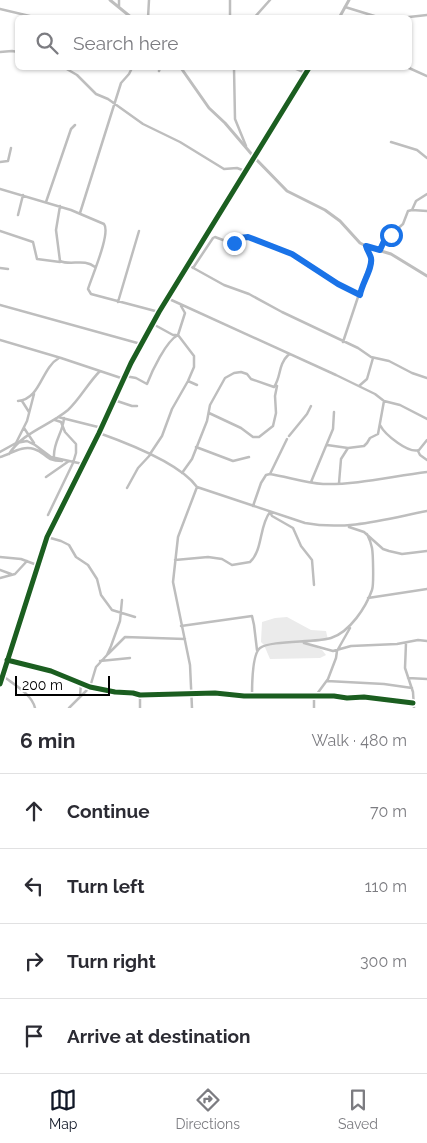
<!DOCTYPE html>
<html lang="en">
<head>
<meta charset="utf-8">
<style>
	:root { --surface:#fff; --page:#f2f2f3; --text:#2b2b33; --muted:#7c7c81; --line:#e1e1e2; --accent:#111827 }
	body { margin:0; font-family:Raleway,sans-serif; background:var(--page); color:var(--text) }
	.scale { position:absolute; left:15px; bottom:12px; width:95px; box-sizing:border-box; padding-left:5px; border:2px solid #000; border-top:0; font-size:14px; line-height:18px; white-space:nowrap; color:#000; -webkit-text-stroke:4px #fff; paint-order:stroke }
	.stop { position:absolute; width:15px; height:15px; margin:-11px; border:4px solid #1a73e8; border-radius:50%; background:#fff }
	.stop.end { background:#1a73e8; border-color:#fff; box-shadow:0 1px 5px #0008 }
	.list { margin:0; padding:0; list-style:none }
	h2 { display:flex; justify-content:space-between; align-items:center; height:65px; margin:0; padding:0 20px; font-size:21px }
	h2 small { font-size:16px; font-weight:400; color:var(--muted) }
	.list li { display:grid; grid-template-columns:32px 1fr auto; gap:15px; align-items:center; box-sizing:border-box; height:75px; padding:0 20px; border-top:1px solid var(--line) }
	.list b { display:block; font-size:19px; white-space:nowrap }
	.list em { font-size:16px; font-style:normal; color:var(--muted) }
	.icon { flex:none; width:28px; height:28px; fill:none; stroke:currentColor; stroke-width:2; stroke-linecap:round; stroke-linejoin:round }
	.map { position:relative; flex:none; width:427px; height:708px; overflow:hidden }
	.search { position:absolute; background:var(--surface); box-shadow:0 1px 4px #0004; left:15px; right:15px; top:15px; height:55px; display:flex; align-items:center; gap:12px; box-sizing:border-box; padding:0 18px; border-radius:8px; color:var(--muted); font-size:19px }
	.sheet { height:365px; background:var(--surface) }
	nav { display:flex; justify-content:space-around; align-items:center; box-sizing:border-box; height:70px; border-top:1px solid var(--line); background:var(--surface); font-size:14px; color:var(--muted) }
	nav a { display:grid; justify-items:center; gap:2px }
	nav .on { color:var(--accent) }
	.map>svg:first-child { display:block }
	.green { fill:#ebebeb }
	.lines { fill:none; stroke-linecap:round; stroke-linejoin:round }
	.minor { stroke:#bebebe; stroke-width:2.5 }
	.tertiary { stroke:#bebebe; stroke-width:3 }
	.cycleway-casing { stroke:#fff; stroke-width:8 }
	.cycleway { stroke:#1b5e20; stroke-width:5 }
	.route { stroke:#1a73e8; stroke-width:6 }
</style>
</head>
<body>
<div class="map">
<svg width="427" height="708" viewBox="0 0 427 708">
	<rect width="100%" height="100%" fill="#fff"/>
	<path class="green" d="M287,617L311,630L326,631L328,640L306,643L322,650L326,655L320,658L270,659L264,645L261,642L262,622L275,618Z"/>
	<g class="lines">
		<path class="minor" d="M119,6V0
			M345,7L381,18
			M0,9L38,18
			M148,18L149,0
			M230,18V0
			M254,18L270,0
			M400,18L427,15
			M0,52L12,51L18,52
			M65,68L77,75L96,94L108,99L143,124L180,142L224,169L237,168L245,171
			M234,68L235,119L246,146
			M294,68L306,73
			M409,68L427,76
			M159,71L160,68
			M391,142L417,150L427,158
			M0,162L8,161L11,148
			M0,189L71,210L104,224C111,233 92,276 88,289L91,294L159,312
			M46,202L71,129L75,125
			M60,206L56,230L60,261C71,266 84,258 95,267
			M412,210L416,201L427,194
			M80,213L121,83L129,74L132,68
			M18,215L23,195
			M0,231L33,242L37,259L60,262
			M380,250L384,241L403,224L408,211L412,210L427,211
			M188,265L224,285L249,294L282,312L358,348L371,357L389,361L412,373L427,378
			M0,268L8,269
			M193,268L213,238L215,237L231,243L241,238L248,237C290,247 323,276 360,295
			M167,298L336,375L375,394L384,401L400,405L427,419
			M118,302L139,231
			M0,305L141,344
			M153,324L173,335H176
			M0,340L61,358L124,379
			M343,342L364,279L370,264L371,256L366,246
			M125,376L136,378L147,384C152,371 166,341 178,335
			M188,381L197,385
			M359,386L367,379L373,358
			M114,400L132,406H137
			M18,401C41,399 41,368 59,358
			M22,401L29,412
			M209,413L241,428L253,437H259L273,426L276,413L275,396L277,386
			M58,417L102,428
			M380,425C385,435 409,454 419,450L427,440
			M24,428L34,443
			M99,433C127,443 180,463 197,487L178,537L173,582L190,665L192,708
			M289,436L307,414L311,406
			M16,443L27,421L34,394
			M327,445L348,448
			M196,447L233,461L249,457
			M418,451L420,455L427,460
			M0,452L16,443L27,441L35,445L51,457L83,464
			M9,454C23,432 49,426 68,410C80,399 88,383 100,371
			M150,454L162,436L172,409L188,381L194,367V356L178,335L185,313L181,306
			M0,457C11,454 22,445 34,449C46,452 44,461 62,461
			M54,457C53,442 63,433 64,418
			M182,473L192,459L207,421L210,405L225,378L234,373L241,372L247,374L251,379L274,387C282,375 277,366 289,354
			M270,474L287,439
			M46,477L69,461
			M311,482L333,429L334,412
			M339,483L341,459L348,448L364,446L367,443L370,438L378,434L384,401
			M197,487L305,523C347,531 386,519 427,511
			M127,488L138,468L151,454
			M253,506L261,483L266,475L270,474C288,477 305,483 323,484C357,485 393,476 427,472
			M48,515L73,463L76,453V444L65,432L61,422L55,420
			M349,527L364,532L383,549L389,551L402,554L427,551
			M47,537L61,541L69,545L76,557L88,565L97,579L101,595L112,610L135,617
			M0,557L21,559L37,565
			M175,560L208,557L222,559L232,565L250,562C263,550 259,526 270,512L272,516L293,528L301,546L312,560L314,585
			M0,570L11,574
			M0,578L15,574L27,561
			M368,598L427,589
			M181,626L252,616L254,625L257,650
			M304,643L333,651L351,646L397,644L418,640L427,641
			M406,643L405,668L413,692L414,708
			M108,654L125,637L185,639
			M7,660L51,671L90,687L115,692L133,693L140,695L215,693L244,696H334L347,698L364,697L413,703
			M100,661L130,658
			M3,676C13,684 32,694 35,708
			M408,678L427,679
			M327,681L384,684L412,688
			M80,696L81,683
			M252,696C252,686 252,654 260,648C271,640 314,643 331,638C350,632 366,607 372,590C374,585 373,553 372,548C371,543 369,538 367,534
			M69,708L90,687L96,667L107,655L111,646L120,621L122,600
			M140,708V695
			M314,708V698L328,679L336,658L337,651L350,628"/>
		<path class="tertiary" d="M110,0L132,18
			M339,18L349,0
			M181,68L209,108L225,123L254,157L287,191L325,210L340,221L360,243L368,247L391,254L427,276
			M0,684L47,537L99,433L131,363L159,312L309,68"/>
		<defs>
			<path id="cycleway" d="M7,660L51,671L90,687L115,692L133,693L140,695L215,693L244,696H334L347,698L364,697L413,703
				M0,684L47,537L99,433L131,363L159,312L309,68"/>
		</defs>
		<use href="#cycleway" class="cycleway-casing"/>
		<use href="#cycleway" class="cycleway"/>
	</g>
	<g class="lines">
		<path class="route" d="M234,243L240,238L248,237L274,247L292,254L338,284L360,295C362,283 373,268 371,258C370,254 367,250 366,246L380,250L384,241L391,235"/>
	</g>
</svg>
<div class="scale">200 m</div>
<div class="stop" style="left:391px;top:235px"></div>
<div class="stop end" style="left:234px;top:243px"></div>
<div class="search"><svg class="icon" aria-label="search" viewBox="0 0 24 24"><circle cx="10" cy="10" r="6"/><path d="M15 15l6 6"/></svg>Search here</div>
</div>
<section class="sheet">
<h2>6 min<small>Walk · 480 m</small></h2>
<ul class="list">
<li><svg class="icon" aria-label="ahead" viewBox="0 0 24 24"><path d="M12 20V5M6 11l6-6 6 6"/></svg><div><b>Continue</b></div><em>70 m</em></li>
<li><svg class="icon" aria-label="left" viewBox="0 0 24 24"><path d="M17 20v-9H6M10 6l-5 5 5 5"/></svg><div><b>Turn left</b></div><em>110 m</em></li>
<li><svg class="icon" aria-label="right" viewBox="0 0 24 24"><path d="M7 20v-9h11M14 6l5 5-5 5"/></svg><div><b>Turn right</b></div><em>300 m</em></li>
<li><svg class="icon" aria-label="arrive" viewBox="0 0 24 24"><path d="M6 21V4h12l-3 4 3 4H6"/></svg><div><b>Arrive at destination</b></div></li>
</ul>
</section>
<nav>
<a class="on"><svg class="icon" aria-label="map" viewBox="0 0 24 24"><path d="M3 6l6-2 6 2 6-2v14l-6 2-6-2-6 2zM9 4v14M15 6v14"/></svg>Map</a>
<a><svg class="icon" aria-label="directions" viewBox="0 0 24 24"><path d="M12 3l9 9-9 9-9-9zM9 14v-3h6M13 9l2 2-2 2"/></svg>Directions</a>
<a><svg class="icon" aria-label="saved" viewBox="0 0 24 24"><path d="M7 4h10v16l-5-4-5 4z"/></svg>Saved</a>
</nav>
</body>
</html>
